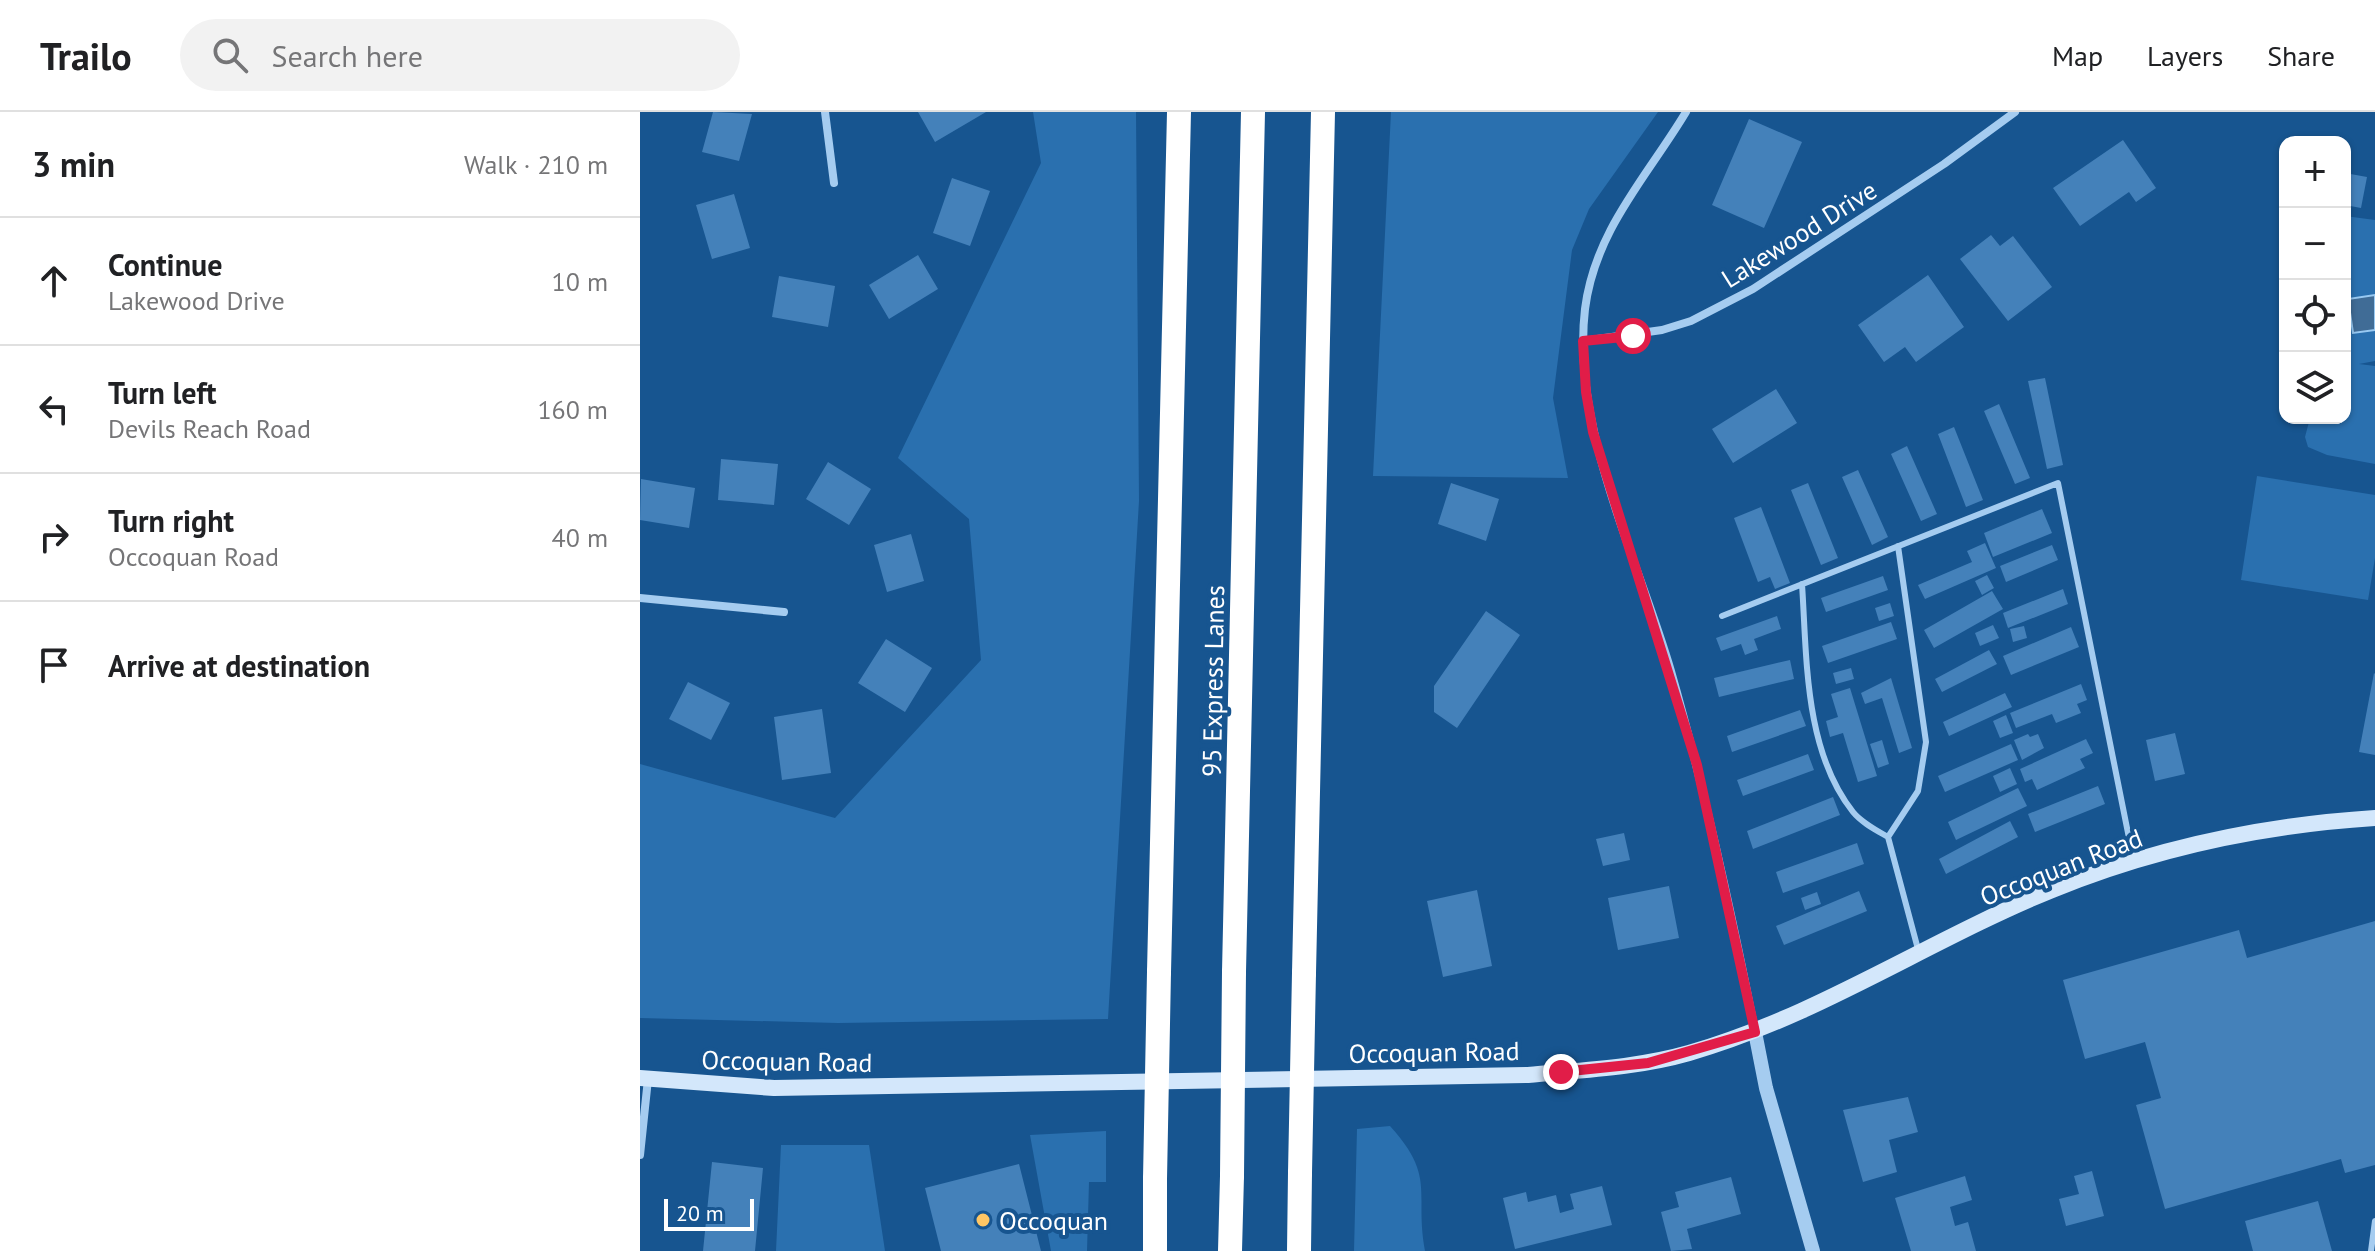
<!DOCTYPE html>
<html lang="en">
<head>
<meta charset="utf-8">
<style>
	:root { --surface:#fff; --page:#f2f2f2; --text:#202124; --muted:#757577; --line:#e0e0e0 }
	body { margin:0; font-family:"PT Sans",sans-serif; background:var(--page); color:var(--text) }
	.controls { position:absolute; right:24px; top:24px; display:grid; overflow:hidden; border-radius:16px; box-shadow:0 2px 6px #0004 }
	.controls button { width:72px; height:72px; display:grid; place-items:center; padding:0; border:0; border-bottom:2px solid var(--line); background:var(--surface); color:var(--text); font:40px sans-serif }
	.scale { position:absolute; left:24px; bottom:20px; width:90px; box-sizing:border-box; padding-left:8px; border:4px solid #fff; border-top:0; font-size:22px; line-height:28px; white-space:nowrap; color:#fff; -webkit-text-stroke:6px #175590; paint-order:stroke }
	.stop { position:absolute; width:24px; height:24px; margin:-18px; border:6px solid #e11d48; border-radius:50%; background:#fff }
	.stop.end { background:#e11d48; border-color:#fff; box-shadow:0 2px 8px #0008 }
	.list { margin:0; padding:0; list-style:none }
	h2 { display:flex; justify-content:space-between; align-items:center; height:104px; margin:0; padding:0 32px; font-size:34px }
	h2 small { font-size:26px; font-weight:400; color:var(--muted) }
	.list li { display:grid; grid-template-columns:52px 1fr auto; gap:24px; align-items:center; box-sizing:border-box; height:128px; padding:0 32px; border-top:2px solid var(--line) }
	.list b { display:block; font-size:30px; white-space:nowrap }
	.list p { margin:0; font-size:26px; white-space:nowrap; color:var(--muted) }
	.list em { font-size:26px; font-style:normal; color:var(--muted) }
	.icon { flex:none; width:44px; height:44px; fill:none; stroke:currentColor; stroke-width:2; stroke-linecap:round; stroke-linejoin:round }
	.map { position:relative; flex:none; width:1735px; height:1139px; overflow:hidden }
	header { display:flex; align-items:center; gap:48px; box-sizing:border-box; height:112px; padding:0 40px; background:var(--surface); border-bottom:2px solid var(--line) }
	header strong { font-size:38px }
	nav { display:flex; gap:44px; margin-inline-start:auto; font-size:28px }
	.search { width:560px; height:72px; background:var(--page); display:flex; align-items:center; gap:20px; box-sizing:border-box; padding:0 28px; border-radius:44px; color:var(--muted); font-size:30px }
	main { display:flex }
	aside { flex:1; background:var(--surface) }
	.map>svg:first-child { display:block }
	.green { fill:#2a70af }
	.water { fill:#406c96; stroke:#98c9f2; stroke-width:2 }
	.building { fill:#4481ba }
	.lines { fill:none; stroke-linecap:round; stroke-linejoin:round }
	.service { stroke:#a5ccf0; stroke-width:6 }
	.minor { stroke:#a5ccf0; stroke-width:8 }
	.tertiary { stroke:#a5ccf0; stroke-width:14 }
	.secondary { stroke:#d3e7fb; stroke-width:16 }
	.motorway { stroke:#fff; stroke-width:24 }
	.motorway-bridge { stroke:#fff; stroke-width:24 }
	.route { stroke:#e11d48; stroke-width:10 }
	.poi-dot { fill:#ffc664; stroke:#175590; stroke-width:3 }
	.labels { text-anchor:middle; dominant-baseline:central; stroke-width:8; stroke-linejoin:round; paint-order:stroke }
	.street-label { font-size:26px; fill:#fff; stroke:#175590 }
	.poi-label { font-size:26px; fill:#fff; stroke:#175590; text-anchor:start }
</style>
</head>
<body>
<header>
<strong>Trailo</strong>
<div class="search"><svg class="icon" aria-label="search" viewBox="0 0 24 24"><circle cx="10" cy="10" r="6"/><path d="M15 15l6 6"/></svg>Search here</div>
<nav><a>Map</a><a>Layers</a><a>Share</a></nav>
</header>
<main>
<aside>
<h2>3 min<small>Walk · 210 m</small></h2>
<ul class="list">
<li><svg class="icon" aria-label="ahead" viewBox="0 0 24 24"><path d="M12 20V5M6 11l6-6 6 6"/></svg><div><b>Continue</b><p>Lakewood Drive</p></div><em>10 m</em></li>
<li><svg class="icon" aria-label="left" viewBox="0 0 24 24"><path d="M17 20v-9H6M10 6l-5 5 5 5"/></svg><div><b>Turn left</b><p>Devils Reach Road</p></div><em>160 m</em></li>
<li><svg class="icon" aria-label="right" viewBox="0 0 24 24"><path d="M7 20v-9h11M14 6l5 5-5 5"/></svg><div><b>Turn right</b><p>Occoquan Road</p></div><em>40 m</em></li>
<li><svg class="icon" aria-label="arrive" viewBox="0 0 24 24"><path d="M6 21V4h12l-3 4 3 4H6"/></svg><div><b>Arrive at destination</b></div></li>
</ul>
</aside>
<div class="map">
<svg width="1735" height="1139" viewBox="0 0 1735 1139">
	<rect width="100%" height="100%" fill="#175590"/>
	<path class="green" d="M393,0H496L499,389L468,907L198,911L0,906V652L195,706L341,548L329,407L258,346L401,51Z
		M751,0H1018L949,97L932,138L913,286L928,366L733,364Z
		M1705,104L1735,108V249L1719,252L1735,254V352L1687,343L1668,335L1665,325L1670,306H1705Z
		M1617,364L1735,383V446L1728,488L1601,468Z
		M750,1014C797,1066 774,1080 785,1139H714L717,1017Z
		M466,1019V1070H449L447,1139H411L390,1023Z
		M141,1033H229L245,1139H136Z"/>
	<path class="water" d="M1735,183V218L1713,221L1708,187Z"/>
	<path class="building" d="M73,0L112,2L99,49L62,40Z
		M278,0H346L295,30Z
		M1109,7L1162,30L1124,116L1072,93Z
		M1483,28L1516,76L1496,90L1489,80L1440,114L1413,76Z
		M1705,61L1727,65L1721,96L1705,93Z
		M312,66L350,79L330,134L293,121Z
		M94,82L110,136L72,147L56,93Z
		M1351,123L1360,134L1373,124L1412,175L1368,209L1320,147Z
		M278,143L298,177L249,207L229,173Z
		M1288,163L1324,215L1276,250L1265,235L1244,250L1218,213Z
		M139,164L195,174L188,215L132,205Z
		M1405,266L1423,353L1407,357L1388,269Z
		M1136,277L1157,311L1093,351L1072,317Z
		M1359,292L1390,366L1375,372L1344,299Z
		M1314,315L1343,388L1326,395L1298,322Z
		M1267,334L1297,402L1281,409L1251,342Z
		M81,347L138,352L134,393L78,388Z
		M188,350L231,377L209,413L166,387Z
		M1218,358L1248,425L1232,433L1202,365Z
		M1,367L55,376L49,416L0,408Z
		M811,371L859,387L846,429L798,412Z
		M1168,371L1198,446L1181,453L1151,378Z
		M1121,395L1150,471L1135,477L1130,465L1118,470L1094,406Z
		M1402,397L1412,421L1353,445L1344,421Z
		M271,422L284,469L247,480L234,433Z
		M1345,431L1356,456L1285,487L1278,473L1332,450L1327,439Z
		M1412,433L1418,448L1366,470L1360,454Z
		M1347,463L1354,476L1342,483L1335,469Z
		M1243,464L1248,478L1186,500L1181,486Z
		M1423,477L1428,492L1368,516L1363,501Z
		M1352,479L1363,497L1294,536L1284,518Z
		M1250,491L1254,504L1239,509L1235,496Z
		M846,499L880,523L817,616L794,600V574Z
		M1137,504L1141,517L1114,527L1118,538L1105,543L1101,532L1081,539L1076,526Z
		M1251,510L1257,527L1188,551L1182,534Z
		M1353,513L1359,526L1340,534L1335,521Z
		M1384,514L1387,526L1373,530L1370,517Z
		M1431,515L1439,535L1371,563L1363,544Z
		M246,527L292,556L265,600L218,571Z
		M1349,538L1357,552L1302,580L1295,567Z
		M1150,548L1154,567L1079,585L1074,566Z
		M1211,556L1214,567L1196,572L1193,561Z
		M1734,561L1735,562V643L1719,640Z
		M1251,566L1272,636L1259,641L1242,586L1225,592L1221,581Z
		M48,570L90,591L71,628L29,607Z
		M1441,572L1447,588L1437,592L1441,601L1416,611L1412,602L1376,616L1370,601Z
		M1210,576L1237,664L1218,670L1203,621L1190,625L1186,609L1198,605L1191,582Z
		M1365,581L1372,595L1309,624L1303,610Z
		M182,597L191,661L142,668L134,605Z
		M1160,598L1166,614L1092,640L1087,624Z
		M1366,603L1373,621L1360,626L1353,609Z
		M1535,621L1545,662L1515,669L1506,628Z
		M1388,622L1390,625L1398,622L1404,636L1382,648L1374,628Z
		M1446,627L1453,641L1440,647L1445,656L1397,678L1392,667L1385,670L1380,657Z
		M1242,628L1249,652L1238,656L1230,632Z
		M1371,632L1378,648L1305,680L1298,664Z
		M1168,642L1174,658L1103,684L1097,668Z
		M1370,656L1377,672L1360,680L1353,664Z
		M1458,674L1465,692L1395,720L1388,702Z
		M1378,676L1387,694L1316,728L1308,710Z
		M1193,685L1200,703L1113,737L1107,719Z
		M1370,709L1378,725L1306,762L1299,747Z
		M984,721L990,748L963,754L956,727Z
		M1217,731L1224,752L1143,781L1136,760Z
		M1029,774L1039,826L978,838L968,786Z
		M837,778L852,854L803,865L787,789Z
		M1219,779L1227,799L1144,833L1136,814Z
		M1177,780L1181,792L1165,798L1161,786Z
		M1735,809V1053L1705,1061L1701,1047L1525,1097L1496,993L1521,986L1505,930L1445,947L1423,868L1599,818L1607,846Z
		M1268,985L1278,1020L1249,1028L1257,1060L1223,1070L1203,998Z
		M72,1050L123,1056L115,1139H63Z
		M379,1052L401,1139H301L285,1076Z
		M1452,1059L1464,1104L1426,1114L1419,1087L1439,1082L1434,1064Z
		M1325,1064L1332,1088L1310,1095L1315,1114L1328,1110L1336,1139H1271L1255,1086Z
		M1091,1065L1101,1102L1047,1117L1052,1137L1031,1139L1021,1100L1039,1095L1035,1080Z
		M962,1074L972,1113L875,1137L863,1086L886,1080L888,1090L916,1083L920,1101L934,1097L930,1082Z
		M1678,1089L1692,1139H1613L1605,1109Z"/>
	<g class="lines">
		<path class="service" d="M1162,472C1167,546 1164,638 1213,700C1222,711 1236,718 1248,725L1279,841
			M1082,504L1418,371L1493,746
			M1248,725L1278,679L1286,630L1258,434
			M1731,1139L1735,1109"/>
		<path class="minor" d="M185,0L194,71
			M1046,0C1007,65 955,118 945,197C931,316 998,446 1031,559C1065,678 1091,798 1115,919
			M943,229L1022,218L1051,209L1113,177L1304,52L1375,0
			M0,486L144,500
			M0,1043L8,967"/>
		<path class="tertiary" d="M1115,920L1126,976L1173,1139"/>
		<path class="secondary" d="M0,966L134,976L888,963C941,958 997,956 1049,941C1178,904 1289,828 1412,778C1515,736 1625,713 1735,706"/>
		<path class="motorway" d="M519,860L539,0
			M594,860L613,0
			M664,861L683,0
			M515,1139V1067
			M590,1139L592,1064
			M659,1139L660,1061"/>
		<path class="motorway-bridge" d="M660,1061L664,861
			M592,1064L594,860
			M515,1067L519,860"/>
	</g>
	<g class="lines">
		<path class="route" d="M921,960L1008,951L1115,920L1057,653L953,320L946,280L943,229L993,224"/>
	</g>
	<circle class="poi-dot" cx="343" cy="1108" r="8"/>
	<g class="labels">
		<g class="street-label">
			<text transform="translate(1159 122) rotate(-32)">Lakewood Drive</text>
			<text transform="translate(573 569) rotate(-89)">95 Express Lanes</text>
			<text transform="translate(1421 755) rotate(-21)">Occoquan Road</text>
			<text transform="translate(794 940) rotate(-1)">Occoquan Road</text>
			<text transform="translate(147 949) rotate(1)">Occoquan Road</text>
		</g>
		<g class="poi-label">
			<text x="359" y="1108">Occoquan</text>
		</g>
	</g>
</svg>
<div class="controls">
<button>+</button>
<button>−</button>
<button><svg class="icon" aria-label="locate" viewBox="0 0 24 24"><circle cx="12" cy="12" r="6"/><path d="M12 2v4M12 18v4M2 12h4M18 12h4"/></svg></button>
<button><svg class="icon" aria-label="layers" viewBox="0 0 24 24"><path d="M12 4l9 5-9 5-9-5zM3 14l9 5 9-5"/></svg></button>
</div>
<div class="scale">20 m</div>
<div class="stop" style="left:993px;top:224px"></div>
<div class="stop end" style="left:921px;top:960px"></div>
</div>
</main>
</body>
</html>
